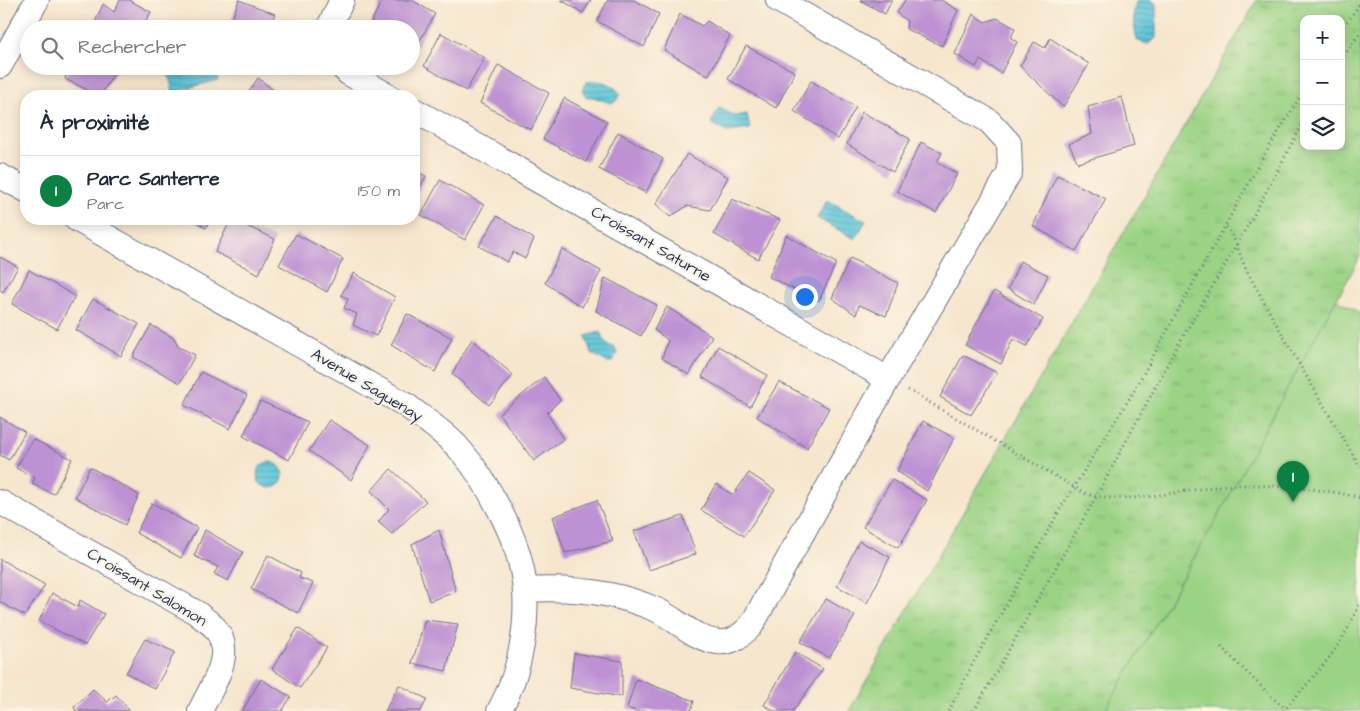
<!DOCTYPE html>
<html lang="fr">
<head>
<meta charset="utf-8">
<style>
	:root { --surface:#fff; --page:#f6f6f7; --text:#1f2937; --muted:#747a83; --line:#e0e1e3; --accent:#0b8043 }
	body { margin:0; font-family:"Architects Daughter",sans-serif; background:var(--page); color:var(--text) }
	.controls { position:absolute; right:15px; top:15px; display:grid; overflow:hidden; border-radius:10px; box-shadow:0 2px 12px #0003 }
	.controls button { width:45px; height:45px; display:grid; place-items:center; padding:0; border:0; border-bottom:1px solid var(--line); background:var(--surface); color:var(--text); font:25px sans-serif }
	.you { position:absolute; left:804px; top:296px; width:18px; height:18px; margin:-12px; border:4px solid #fff; border-radius:50%; background:#1a73e8; box-shadow:0 0 0 8px #1a73e833 }
	.badge { display:grid; place-items:center; width:32px; height:32px; border-radius:50%; background:var(--accent); color:#fff; font-size:16px; font-weight:700 }
	.pin { position:absolute; translate:-50% -41px; filter:drop-shadow(0 1px 2px #0008) }
	.pin::after { content:''; position:absolute; top:26px; width:18px; height:15px; background:inherit; clip-path:polygon(0 0,100% 0,50% 100%) }
	.list { margin:0; padding:0; list-style:none }
	h2 { display:flex; justify-content:space-between; align-items:center; height:65px; margin:0; padding:0 20px; font-size:21px }
	h2 small { font-size:16px; font-weight:400; color:var(--muted) }
	.list li { display:grid; grid-template-columns:32px 1fr auto; gap:15px; align-items:center; box-sizing:border-box; height:70px; padding:0 20px; border-top:1px solid var(--line) }
	.list b { display:block; font-size:19px; white-space:nowrap }
	.list p { margin:0; font-size:16px; white-space:nowrap; color:var(--muted) }
	.list em { font-size:16px; font-style:normal; color:var(--muted) }
	.icon { flex:none; width:28px; height:28px; fill:none; stroke:currentColor; stroke-width:2; stroke-linecap:round; stroke-linejoin:round }
	.map { position:relative; flex:none; width:1360px; height:711px; overflow:hidden }
	.search { position:absolute; background:var(--surface); box-shadow:0 2px 12px #0003; left:20px; top:20px; width:400px; height:55px; display:flex; align-items:center; gap:12px; box-sizing:border-box; padding:0 18px; border-radius:28px; color:var(--muted); font-size:19px }
	.panel { position:absolute; background:var(--surface); box-shadow:0 2px 12px #0003; left:20px; top:90px; width:400px; height:135px; border-radius:20px }
	.map>svg:first-child { display:block }
	.grass { fill:url(#grass-tufts); stroke:#5b8172; fill-rule:evenodd }
	.park { fill:#9bd385; stroke:#5b8172 }
	.water { fill:url(#water-rules); stroke:#3c7a9c }
	.building { fill:#bd91d3 }
	.lines { fill:none; stroke-linecap:round; stroke-linejoin:round }
	.minor-casing { stroke:#686f85; stroke-width:26 }
	.path { stroke:#686f85; stroke-width:3; stroke-dasharray:1 4; stroke-linecap:butt }
	.minor { stroke:#fff; stroke-width:24 }
	.labels { text-anchor:middle; dominant-baseline:central; stroke-width:4; stroke-linejoin:round; paint-order:stroke }
	.street-label { font-size:16px; fill:#1b2f5e; stroke:#fcf5e5 }
</style>
</head>
<body>
<div class="map">
<svg width="1360" height="711" viewBox="0 0 1360 711">
	<defs>
		<pattern id="grass-tufts" width="24" height="20" patternUnits="userSpaceOnUse" patternTransform="scale(1.25)"><rect width="24" height="20" fill="#9bd385"/><path d="M3 7l-1-3M5 7V3M7 7l1-3M15 17l-1-3M17 17v-4M19 17l1-3" fill="none" stroke="#85b575"/></pattern>
		<pattern id="water-rules" width="6" height="5" patternUnits="userSpaceOnUse" patternTransform="scale(1.25)"><rect width="6" height="5" fill="#5dc6d9"/><path d="M0 2.5h6" fill="none" stroke="#4ca1b3"/></pattern>
	</defs>
	<rect width="100%" height="100%" fill="#fcf5e5"/>
	<filter id="ink" filterUnits="userSpaceOnUse"><feTurbulence type="fractalNoise" baseFrequency=".02" numOctaves="2"/><feDisplacementMap in="SourceGraphic" scale="10" xChannelSelector="R" yChannelSelector="G"/><feConvolveMatrix kernelMatrix="1 2 1 2 8 2 1 2 1" color-interpolation-filters="sRGB"/></filter>
	<filter id="wash" filterUnits="userSpaceOnUse"><feTurbulence type="fractalNoise" baseFrequency=".0096" numOctaves="4" result="noise"/><feDisplacementMap in="SourceGraphic" scale="20" xChannelSelector="R" yChannelSelector="G"/><feGaussianBlur stdDeviation="1.12" result="paint"/><feColorMatrix in="noise" values="0 0 0 0 0 0 0 0 0 0 0 0 0 0 0 0 0 1.4 0 .05"/><feComposite in="paint" operator="in"/></filter>
	<g filter="url(#wash)">
		<rect width="100%" height="100%" fill="#f6e6cd"/>
		<path class="grass" d="M1257,0H1360V257L1216,520L1105,711H849ZM1304,19H1341V146H1304Z"/>
		<path class="park" d="M1336,299L1360,313V711H1105L1216,520Z"/>
		<path class="water" d="M1137,0H1152L1156,4V38L1148,44L1138,41C1134,31 1131,10 1137,0Z
			M188,66H215L218,80L173,92L168,73Z
			M595,81C607,82 613,84 620,94L617,100L611,103L593,97H586L582,90L586,82Z
			M719,108L735,116L747,114L750,129L727,132L711,123Z
			M827,200L866,221L855,239L817,218Z
			M600,332L606,344L615,348L617,354L612,362H607L591,353L586,336Z
			M257 475a13 13 0 1 1 26 0a13 13 0 1 1-26 0Z"/>
		<g id="blocks">
			<path class="building" d="M120,0H129L151,12L141,29H92L103,4L114,12Z
				M239,0L275,14L268,29H228Z
				M382,0H412L435,14L411,56V29H368Z
				M561,0H591L583,13Z
				M608,0H634L659,14L644,47L597,21Z
				M860,0H892L885,14Z
				M905,0H941L958,10L942,46L906,29L907,21L897,13Z
				M680,14L702,26L707,21L730,36L708,76L664,50Z
				M973,14L985,22L997,18L1015,28L1011,38L1017,42L1001,73L980,60L976,67L955,54Z
				M441,33L485,58L466,91L424,66Z
				M1050,38L1089,64L1063,107L1020,66L1034,42L1045,48Z
				M746,46L795,72L776,108L728,79Z
				M498,65L549,93L531,130L480,103Z
				M70,66H119L100,96L65,79Z
				M258,78L281,96H246Z
				M811,81L856,107L838,139L794,111Z
				M1122,97L1134,146L1078,163L1069,144L1092,134L1088,107Z
				M564,98L607,121L586,162L543,139Z
				M862,112L910,139L893,172L847,144Z
				M618,132L663,159L646,193L599,169Z
				M921,142L942,153L937,162L957,174L936,213L897,191Z
				M687,154L728,177L710,210L687,206L670,217L656,204Z
				M414,170L426,176L414,199Z
				M1057,175L1106,199L1076,251L1033,226Z
				M440,180L484,205L465,240L421,215Z
				M732,199L780,220L758,259L714,234Z
				M497,216L534,239L525,259L513,252L507,262L479,246Z
				M191,219H211L206,228Z
				M231,219L275,239L259,274L215,252Z
				M296,234L343,259L327,292L279,265Z
				M786,235L836,263L819,301L769,277Z
				M562,249L601,271L582,307L545,283Z
				M0,257L18,267L3,292L0,290Z
				M850,258L898,283L886,316L859,305L856,315L832,298Z
				M1020,261L1048,275L1034,305L1008,289Z
				M29,270L75,296L57,329L12,304Z
				M354,273L395,297L376,336L353,325L357,314L344,308L348,299L341,295Z
				M605,278L657,305L641,336L596,311Z
				M994,291L1043,319L1027,346L1013,339L1001,364L965,345Z
				M93,299L139,324L121,356L76,330Z
				M667,307L712,336L689,375L662,358L668,340L654,330Z
				M407,314L452,338L435,372L391,345Z
				M151,325L174,338L179,347L195,355L180,383L133,357Z
				M472,339L513,375L489,405L452,374Z
				M718,346L767,375L750,407L702,377Z
				M963,355L997,373L971,415L940,397Z
				M201,372L247,395L230,429L184,405Z
				M544,377L560,400L547,413L563,439L534,461L499,414Z
				M779,382L829,408L807,448L757,417Z
				M260,401L308,422L289,460L243,436Z
				M0,417L25,432L9,460L0,455Z
				M329,420L370,445L351,480L309,451Z
				M923,421L954,438L927,491L897,471Z
				M33,439L72,459L54,494L32,484L35,478L16,468Z
				M90,467L139,495L125,525L75,497Z
				M391,469L426,501L392,534L378,522L389,509L371,491Z
				M749,473L775,490L744,536L701,510L716,484L733,495Z
				M892,480L927,500L898,548L863,527Z
				M597,500L613,541L565,553L553,517Z
				M152,503L197,528L181,558L136,533Z
				M683,516L696,554L649,570L634,531Z
				M205,530L243,552L228,581L214,574L218,567L194,556Z
				M439,530L456,592L429,601L412,544Z
				M859,541L890,557L867,603L837,586Z
				M268,555L301,573L299,578L313,583L298,613L251,589Z
				M0,559L45,585L25,616L0,602Z
				M52,593L78,607L80,600L104,614L85,645L39,621Z
				M826,599L855,616L829,658L800,642Z
				M425,620L458,624L446,671L412,663Z
				M298,628L327,648L300,688L272,669Z
				M145,639L175,652L155,689L126,673Z
				M795,652L823,669L793,711H774L764,705Z
				M574,653L622,661V697L570,688Z
				M261,679L291,697L282,711H242Z
				M636,679L694,701L691,711H636L627,708Z
				M399,685L427,699L421,711H385Z
				M93,689L107,702L116,695L130,711H76L74,707Z"/>
		</g>
	</g>
	<g filter="url(#ink)">
		<use href="#blocks" fill-opacity="0" stroke="#686f85" stroke-width="1"/>
		<g class="lines">
			<defs>
				<path id="minor" d="M328,29L342,0
					M0,66L37,0
					M341,66L348,73L389,96
					M414,110L888,379
					M0,176L26,190
					M76,219L406,405C425,420 446,433 462,452C486,480 515,533 522,570C531,615 522,670 499,711
					M0,502L197,613C202,618 210,622 215,628C236,653 212,686 200,711
					M525,590C570,587 615,591 657,610C676,619 696,640 718,642C732,644 741,635 751,626L888,379L1010,172L1009,143L989,121L778,0"/>
			</defs>
			<use href="#minor" class="minor-casing"/>
			<path class="path" d="M1341,30L1360,4
				M1341,60L1360,33
				M1226,227C1234,233 1241,260 1247,271C1283,338 1322,402 1360,467
				M908,390L1086,494C1134,506 1185,488 1234,485C1264,484 1332,489 1360,498
				M1221,647L1274,699L1285,708
				M949,711L973,663L1062,506L1131,396L1262,159L1304,90
				M974,711L1096,497L1177,347L1251,220L1304,121
				M1283,711C1316,674 1341,650 1360,602"/>
			<use href="#minor" class="minor"/>
		</g>
	</g>
	<g class="labels">
		<g class="street-label">
			<text transform="translate(651 244) rotate(30)">Croissant Saturne</text>
			<text transform="translate(367 385) rotate(31)">Avenue Saguenay</text>
			<text transform="translate(147 587) rotate(31)">Croissant Salomon</text>
		</g>
	</g>
</svg>
<div class="controls">
<button>+</button>
<button>−</button>
<button><svg class="icon" aria-label="layers" viewBox="0 0 24 24"><path d="M12 4l9 5-9 5-9-5zM3 14l9 5 9-5"/></svg></button>
</div>
<div class="you"></div>
<div class="pin badge" style="left:1293px;top:502px">1</div>
<div class="search"><svg class="icon" aria-label="search" viewBox="0 0 24 24"><circle cx="10" cy="10" r="6"/><path d="M15 15l6 6"/></svg>Rechercher</div>
<section class="panel">
<h2>À proximité<small></small></h2>
<ul class="list">
<li><span class="badge">1</span><div><b>Parc Santerre</b><p>Parc</p></div><em>150 m</em></li>
</ul>
</section>
</div>
</body>
</html>
